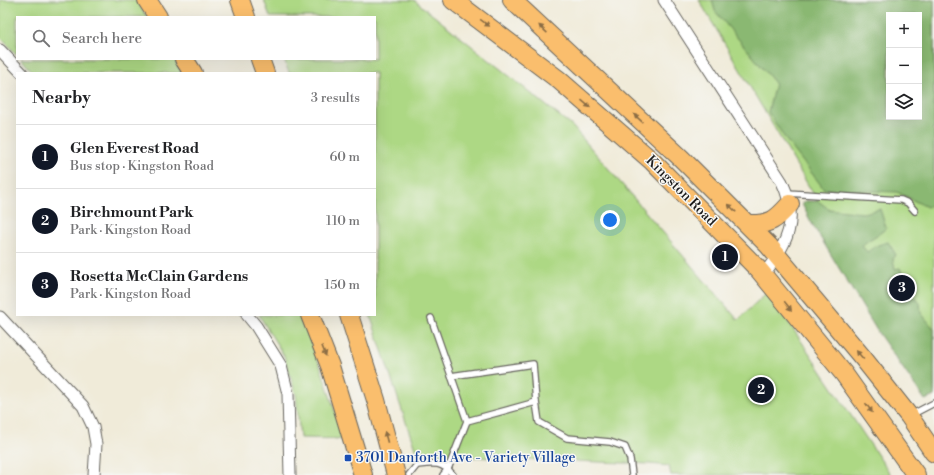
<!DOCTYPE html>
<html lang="en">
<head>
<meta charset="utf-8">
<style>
	:root { --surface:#fff; --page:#f2f2f2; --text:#202124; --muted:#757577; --line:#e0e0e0; --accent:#111827 }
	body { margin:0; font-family:"Libre Bodoni",serif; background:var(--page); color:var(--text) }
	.controls { position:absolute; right:12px; top:12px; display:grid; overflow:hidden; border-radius:0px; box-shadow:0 4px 16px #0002 }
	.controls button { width:36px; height:36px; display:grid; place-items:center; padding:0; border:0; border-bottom:1px solid var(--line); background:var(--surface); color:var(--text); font:20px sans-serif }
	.you { position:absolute; left:610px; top:220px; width:14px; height:14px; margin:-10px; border:3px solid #fff; border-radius:50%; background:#1a73e8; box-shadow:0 0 0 6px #1a73e833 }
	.badge { display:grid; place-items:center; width:26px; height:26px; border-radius:50%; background:var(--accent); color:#fff; font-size:13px; font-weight:700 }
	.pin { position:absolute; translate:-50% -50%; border:2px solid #fff; box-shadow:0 1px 4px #0006 }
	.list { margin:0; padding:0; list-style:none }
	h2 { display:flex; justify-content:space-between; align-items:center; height:52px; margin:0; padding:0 16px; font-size:17px }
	h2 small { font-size:13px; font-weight:400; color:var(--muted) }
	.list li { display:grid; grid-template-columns:26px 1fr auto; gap:12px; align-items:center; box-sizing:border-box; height:64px; padding:0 16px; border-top:1px solid var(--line) }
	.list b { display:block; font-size:15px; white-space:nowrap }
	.list p { margin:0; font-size:13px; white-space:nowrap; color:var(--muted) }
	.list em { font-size:13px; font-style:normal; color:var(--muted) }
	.icon { flex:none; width:22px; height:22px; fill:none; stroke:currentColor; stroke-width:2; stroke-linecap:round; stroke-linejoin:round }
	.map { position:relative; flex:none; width:934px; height:475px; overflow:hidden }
	.search { position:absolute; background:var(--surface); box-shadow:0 4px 16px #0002; left:16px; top:16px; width:360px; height:44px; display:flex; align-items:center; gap:10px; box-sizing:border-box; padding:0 14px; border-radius:0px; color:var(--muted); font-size:15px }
	.panel { position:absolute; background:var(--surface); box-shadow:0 4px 16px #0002; left:16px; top:72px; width:360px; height:244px; border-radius:0px }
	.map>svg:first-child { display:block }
	.green { fill:#add884; stroke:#647a50; fill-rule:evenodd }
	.forest { fill:#8ab872; stroke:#536a47; fill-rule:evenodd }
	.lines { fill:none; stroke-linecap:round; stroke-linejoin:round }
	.service-casing { stroke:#66645e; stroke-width:8 }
	.minor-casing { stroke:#66645e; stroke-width:13 }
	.primary-casing { stroke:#66645e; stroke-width:20 }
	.service { stroke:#fff; stroke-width:5.5 }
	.minor { stroke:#fff; stroke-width:11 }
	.primary { stroke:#fabe6d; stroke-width:18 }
	.oneway { fill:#8b6d44 }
	.transit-dot { fill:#1a4fb4; stroke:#f6f6f2; stroke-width:1.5 }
	.labels { text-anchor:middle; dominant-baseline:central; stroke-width:3; stroke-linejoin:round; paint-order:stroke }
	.street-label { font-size:14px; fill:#1c1c1c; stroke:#f6f6f2 }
	.transit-label { font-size:14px; fill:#164399; stroke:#f6f6f2; text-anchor:start }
</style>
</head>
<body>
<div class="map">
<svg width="934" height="475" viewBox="0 0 934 475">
	<rect width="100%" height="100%" fill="#f6f6f2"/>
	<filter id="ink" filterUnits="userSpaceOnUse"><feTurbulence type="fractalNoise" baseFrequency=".025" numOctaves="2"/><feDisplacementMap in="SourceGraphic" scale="8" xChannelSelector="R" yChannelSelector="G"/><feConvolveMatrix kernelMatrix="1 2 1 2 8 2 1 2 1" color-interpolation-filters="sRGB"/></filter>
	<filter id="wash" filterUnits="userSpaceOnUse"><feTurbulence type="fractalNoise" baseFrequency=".012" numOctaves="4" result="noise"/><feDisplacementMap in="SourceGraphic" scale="16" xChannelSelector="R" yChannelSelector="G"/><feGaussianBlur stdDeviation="0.9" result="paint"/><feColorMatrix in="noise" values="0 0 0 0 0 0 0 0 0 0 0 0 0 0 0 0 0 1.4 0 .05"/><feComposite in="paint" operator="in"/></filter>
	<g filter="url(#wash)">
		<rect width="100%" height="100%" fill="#f0ebd9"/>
		<path class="green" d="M0,0H136L147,17H17V55L0,37Z
			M264,0H414L572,126L738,320L766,293L781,311L891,475H671L669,466L650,464L417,455L370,315H375V73H289L284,59H375V17H270Z
			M699,0H934V393L930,392ZM889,15H919V117H889Z
			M21,59H174L182,73H34Z
			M259,315H300L321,368L344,439L300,438L296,395L284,356Z"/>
		<path class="forest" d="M712,0H934V204L927,207L897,192L824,189L786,140L768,112L775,83L715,11ZM889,15H919V117H889Z
			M805,201H818L829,209L863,213L880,209L886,228C881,234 865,241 862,246L867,252L878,245L888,242L896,255L893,259L895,269L900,268L910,292L920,303L921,313L934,329V396L925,400L879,334L811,222L802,204Z"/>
	</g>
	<g filter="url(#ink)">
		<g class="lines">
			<defs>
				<path id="service" d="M787,193L901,200L908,203L915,211
					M431,318L467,421L448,469L443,475
					M451,376L533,364L536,402L539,422L567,438L610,442L625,447L630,459L632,475
					M911,415L934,403
					M467,421L536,402
					M409,475L417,465C433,463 442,461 453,475"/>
				<path id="minor" d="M664,0L782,182C800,220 787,245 763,275
					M0,50L22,73
					M247,315L256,326L281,366L288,394L290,475
					M0,317L83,406L93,427L96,444L94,475"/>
				<path id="primary" d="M147,0L158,17
					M240,0L246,17
					M453,0L559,80L652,161L759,270L844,374L916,475
					M512,0L681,158L769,246L863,358L909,416L934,453
					M184,59L193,73
					M260,59L265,73
					M748,224C770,225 776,220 790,204
					M310,315L330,366L363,475
					M349,315L376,400L396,475"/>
			</defs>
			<use href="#service" class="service-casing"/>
			<use href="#minor" class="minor-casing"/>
			<use href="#primary" class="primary-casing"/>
			<use href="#service" class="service"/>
			<use href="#minor" class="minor"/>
			<use href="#primary" class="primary"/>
		</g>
		<defs><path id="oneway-solid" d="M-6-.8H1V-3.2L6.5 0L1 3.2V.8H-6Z"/></defs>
		<g class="oneway">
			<use href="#oneway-solid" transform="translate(485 23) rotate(36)"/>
			<use href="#oneway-solid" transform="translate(543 29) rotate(-137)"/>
			<use href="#oneway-solid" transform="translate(586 104) rotate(41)"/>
			<use href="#oneway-solid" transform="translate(638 118) rotate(-137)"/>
			<use href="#oneway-solid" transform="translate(732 208) rotate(-135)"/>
			<use href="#oneway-solid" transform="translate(788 306) rotate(51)"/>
			<use href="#oneway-solid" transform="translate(324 351) rotate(69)"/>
			<use href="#oneway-solid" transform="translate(860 355) rotate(-130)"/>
			<use href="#oneway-solid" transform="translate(869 408) rotate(54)"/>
			<use href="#oneway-solid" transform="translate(386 437) rotate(-105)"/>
		</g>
	</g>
	<rect class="transit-dot" x="344" y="454" width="8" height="8" rx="2"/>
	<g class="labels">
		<g class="street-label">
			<text transform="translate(681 191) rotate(45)">Kingston Road</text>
		</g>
		<g class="transit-label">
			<text x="356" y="458">3701 Danforth Ave - Variety Village</text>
		</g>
	</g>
</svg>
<div class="controls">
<button>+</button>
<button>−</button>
<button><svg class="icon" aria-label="layers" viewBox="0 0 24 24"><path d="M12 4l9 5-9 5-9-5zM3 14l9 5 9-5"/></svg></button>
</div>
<div class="you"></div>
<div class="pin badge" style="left:725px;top:257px">1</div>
<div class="pin badge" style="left:761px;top:390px">2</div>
<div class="pin badge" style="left:902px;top:288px">3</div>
<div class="search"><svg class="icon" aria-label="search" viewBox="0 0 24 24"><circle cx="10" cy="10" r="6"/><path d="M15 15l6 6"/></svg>Search here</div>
<section class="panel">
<h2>Nearby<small>3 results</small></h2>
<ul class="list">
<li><span class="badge">1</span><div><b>Glen Everest Road</b><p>Bus stop · Kingston Road</p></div><em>60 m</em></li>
<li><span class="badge">2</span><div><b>Birchmount Park</b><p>Park · Kingston Road</p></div><em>110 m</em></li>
<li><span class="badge">3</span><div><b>Rosetta McClain Gardens</b><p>Park · Kingston Road</p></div><em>150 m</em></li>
</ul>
</section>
</div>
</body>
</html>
